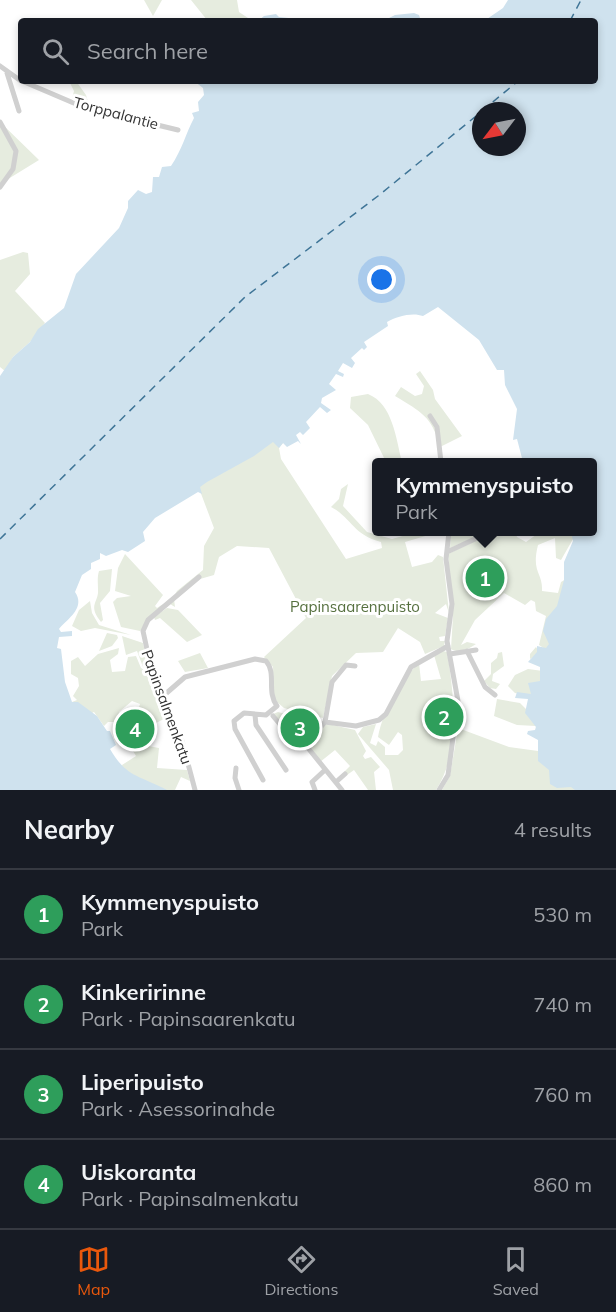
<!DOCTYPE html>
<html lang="en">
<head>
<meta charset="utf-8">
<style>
	:root { --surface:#171b24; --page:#242831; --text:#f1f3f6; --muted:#9ea1a6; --line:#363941; --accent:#ea580c }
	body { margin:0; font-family:Mulish,sans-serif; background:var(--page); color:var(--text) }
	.compass { position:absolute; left:472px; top:102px; width:54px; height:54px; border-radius:50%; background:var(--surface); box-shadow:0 3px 9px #0003; rotate:238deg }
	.you { position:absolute; left:382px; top:280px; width:21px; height:21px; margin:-15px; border:4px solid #fff; border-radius:50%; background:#1a73e8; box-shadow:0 0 0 9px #1a73e833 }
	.badge { display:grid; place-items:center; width:39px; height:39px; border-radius:50%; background:var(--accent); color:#fff; font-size:20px; font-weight:700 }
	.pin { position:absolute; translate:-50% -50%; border:3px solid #fff; box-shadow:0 2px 6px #0006 }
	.popup { position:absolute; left:372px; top:458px; width:225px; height:78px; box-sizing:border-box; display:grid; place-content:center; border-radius:6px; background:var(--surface); filter:drop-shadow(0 2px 4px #0005); font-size:20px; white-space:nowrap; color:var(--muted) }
	.popup b { font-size:22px; color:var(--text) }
	.popup::after { content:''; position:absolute; left:50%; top:100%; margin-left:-12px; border:12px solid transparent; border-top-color:var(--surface) }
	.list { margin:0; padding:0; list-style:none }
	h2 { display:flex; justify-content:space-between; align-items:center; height:78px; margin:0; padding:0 24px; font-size:26px }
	h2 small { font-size:20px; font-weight:400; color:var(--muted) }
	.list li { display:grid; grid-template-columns:39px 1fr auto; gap:18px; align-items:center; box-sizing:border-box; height:90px; padding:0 24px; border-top:2px solid var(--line) }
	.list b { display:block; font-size:22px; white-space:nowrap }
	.list p { margin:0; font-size:20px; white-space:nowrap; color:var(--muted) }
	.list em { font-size:20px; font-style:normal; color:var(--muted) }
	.icon { flex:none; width:33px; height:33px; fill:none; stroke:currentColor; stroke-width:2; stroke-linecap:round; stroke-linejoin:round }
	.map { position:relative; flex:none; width:616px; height:790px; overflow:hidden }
	.search { position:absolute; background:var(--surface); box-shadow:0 3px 9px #0003; left:18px; right:18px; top:18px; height:66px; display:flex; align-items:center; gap:15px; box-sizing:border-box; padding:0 21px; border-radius:6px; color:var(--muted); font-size:22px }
	.sheet { height:438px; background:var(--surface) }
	nav { display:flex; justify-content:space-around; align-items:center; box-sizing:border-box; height:84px; border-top:2px solid var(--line); background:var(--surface); font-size:16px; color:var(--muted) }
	nav a { display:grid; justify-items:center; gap:3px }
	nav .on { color:var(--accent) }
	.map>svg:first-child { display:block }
	.green { fill:#e6ecdf; fill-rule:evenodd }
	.water { fill:#cfe2ee; fill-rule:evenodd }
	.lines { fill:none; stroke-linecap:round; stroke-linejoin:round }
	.ferry { stroke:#3f7597; stroke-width:1.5; stroke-dasharray:8 6; stroke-linecap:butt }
	.minor { stroke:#d0d0d0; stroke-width:5 }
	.labels { text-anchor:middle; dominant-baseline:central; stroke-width:6; stroke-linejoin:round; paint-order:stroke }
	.street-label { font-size:15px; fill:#333; stroke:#fff }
	.park-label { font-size:15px; fill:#56703f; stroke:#fff }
</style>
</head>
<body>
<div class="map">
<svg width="616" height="790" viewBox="0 0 616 790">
	<rect width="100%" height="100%" fill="#fff"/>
	<path class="green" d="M144,0H162L153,16Z
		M191,0H237L239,12L251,20H207Z
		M69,81H76L86,95L89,105L72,99L74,91Z
		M0,122L39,160L0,184Z
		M23,252L28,253L30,274L15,291L45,323L30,342L13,357L5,371L0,367V260Z
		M420,371L433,390L435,399L462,436L440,447C432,416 421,412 395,396L401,387L415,396L422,394L424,386L416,374Z
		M368,394C393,404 396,439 402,462H386L368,425L350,408L351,397Z
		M267,430L283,443L279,448L281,459L346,559L382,548L381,542C353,535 352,518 331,507L339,499L341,489L348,484L343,506L367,532L392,539L417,532H439L405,542L412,567L432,562L438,555L443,557L449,613L446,604L435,613L448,618L445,636L439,637L440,641H445L444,646L425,654L420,642L398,628L383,652L356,653L332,676L323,718L284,708L277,702L274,696L273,667L264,657L306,618L269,548L237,546L219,557L214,575L200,579L174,599L175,607L170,604L177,591L203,570L204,546L214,528L197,483Z
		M451,532H487L450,548Z
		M494,532H515L517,537L526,542L540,532H577L561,560L556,558L555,538L538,545C531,573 543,572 542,591L558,593L561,582L566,579L561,641L530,659V654L536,647L538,650L545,649L539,645L546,616L536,611L535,602L531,600L525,605L504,593L475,620L461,645L467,642L476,644C469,649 459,654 451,649L453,616L448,554Z
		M125,554L163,595L155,606L157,608L163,604L140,631L121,627L113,602L117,598L131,596L115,591L118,568Z
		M112,569L110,591L100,603L103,620L101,622C87,605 99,602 98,590C98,582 97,578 99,571Z
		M90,601L92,613L99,625L131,635L95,628L81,631L72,626L79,610Z
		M167,608L178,610L202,635L187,642L160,618L155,620L154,617Z
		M107,633L117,635L118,638L112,646L99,651Z
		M122,636L143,643L149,670L143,667L137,651L126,655Z
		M119,648L118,654L110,660L112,672L125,671L128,657L136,656L141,668L151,674L166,718L152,725L144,749L148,746L159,748L157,768L187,770L190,781L181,777L175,790H145L124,782L122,765L136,756L129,744L125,746L117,734L116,722H108L104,726L94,712L88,715L72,702L77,700L73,696L79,686L78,678L71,674V661L78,657L85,666L98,654ZM132,701L140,704L134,722L124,719L119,712Z
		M443,651L447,652C454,693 461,752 436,790H393L389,770L358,734L363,727L376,724L370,743L376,746L378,741L385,747V755H398L403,750L402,735L398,732L389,745L378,737C383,711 400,681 419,663L421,681L441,679L434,655Z
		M502,652L504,666L493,674L492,681L500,684L496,689L490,688L484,681L491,674V663L497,658L498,653Z
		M200,653L208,668L185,672L178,661Z
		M528,669L543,671L547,700L515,693L508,686L515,675Z
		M497,699L520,703L526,709L543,705L535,730L536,726L517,725L494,716Z
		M278,712L315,722L316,727L300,746L273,714Z
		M328,724L355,730L366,751L363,756L365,759L371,757L380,767L374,772L376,790H368L354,770L347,775L344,772L350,766L335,750L320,762L310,748C311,738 319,727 328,724Z
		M458,728L509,747L538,751L582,790H442L450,776Z"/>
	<path class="water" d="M508,0H616V790H575L571,787L557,788L550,784L549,770L538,761V740L527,734L528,731L535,730L536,727L525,713L528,699L515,698L517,692L531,694L528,683L540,681V667L528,662L537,652V646L546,648L549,644L543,631L546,619L557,606L564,580V562L573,541L571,532H593V462H523L517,439L513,440L517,409L505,385L504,370H497L479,340L438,307L423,316C413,312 397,316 387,322L388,326L364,342L367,347L364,350L362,348L351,358L355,363L352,368L343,363L338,371L344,374L343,377L336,374L329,384L336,390L322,398L321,403L331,410L327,413L320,407L306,422L310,428L303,435L300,432L296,435L301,444L298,441L287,447L283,443L279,448L273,442L254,456L207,482L200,487L202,494L198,492L155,518L143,532L145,541L128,552L122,550L106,556L100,553V559L91,563V569L82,575L75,592C86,608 67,619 59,629L61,632L72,631V636L59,637L57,648L61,649L65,682L72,702H78L97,716L107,731H110L116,745L110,749C127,778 139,775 167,790H0V376L13,357L30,342L38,329L64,308L76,274L119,228L128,208V201L138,190L146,194L152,192L153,177H159L162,167L171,166C182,150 186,133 194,118L192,113L199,111L198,102L204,95L203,88L194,81H595V21H484L503,8ZM481,111H517V147H481Z
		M414,13L419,15L421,21H383L395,15Z
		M276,14L279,17L317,21H258L264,16Z"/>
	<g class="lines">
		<path class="ferry" d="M570,21L581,0
			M482,111L518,81
			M0,539L245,297L378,196L481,112"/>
		<path class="minor" d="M0,66L21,81
			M7,73L19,111
			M22,81L83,107L178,130
			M0,122L16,151L13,169L0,187
			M430,416L437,427L441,462
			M447,552L490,532
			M467,651L485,687L495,695
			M450,654L476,650
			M162,697L185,677L255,659L266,661C277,674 266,691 277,706L266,715L244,713L234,721L235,729L263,780
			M255,715L256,725L286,770
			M273,716L299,747L308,745
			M325,722L332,682L346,665L355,666
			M236,768L235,778L239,790
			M336,782L345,774
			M195,790L182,741L153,677L143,631L148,620L199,577
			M315,790L312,782L325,770
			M342,790L308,748L310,739L325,722L356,726L379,720L386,714L411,667L448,646
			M439,790L448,775L458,701L447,641L452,604L446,559L449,532"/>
	</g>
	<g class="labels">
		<g class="street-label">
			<text transform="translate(116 113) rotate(15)">Torppalantie</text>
			<text transform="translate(167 707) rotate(70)">Papinsalmenkatu</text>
		</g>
		<g class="park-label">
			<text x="355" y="606">Papinsaarenpuisto</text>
		</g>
	</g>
</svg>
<svg class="compass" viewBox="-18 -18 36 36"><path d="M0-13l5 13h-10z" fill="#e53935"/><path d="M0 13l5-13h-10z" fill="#9ea1a6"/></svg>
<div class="you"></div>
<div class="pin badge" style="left:485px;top:578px;background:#2e9e5b">1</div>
<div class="popup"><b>Kymmenyspuisto</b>Park</div>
<div class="pin badge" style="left:444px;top:717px;background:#2e9e5b">2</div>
<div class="pin badge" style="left:300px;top:728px;background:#2e9e5b">3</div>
<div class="pin badge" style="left:135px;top:729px;background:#2e9e5b">4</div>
<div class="search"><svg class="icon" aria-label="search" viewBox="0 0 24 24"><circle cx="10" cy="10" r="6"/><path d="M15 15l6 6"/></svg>Search here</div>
</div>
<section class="sheet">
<h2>Nearby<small>4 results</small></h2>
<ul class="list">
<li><span class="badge" style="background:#2e9e5b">1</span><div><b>Kymmenyspuisto</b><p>Park</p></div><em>530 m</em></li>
<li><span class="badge" style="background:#2e9e5b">2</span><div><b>Kinkeririnne</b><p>Park · Papinsaarenkatu</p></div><em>740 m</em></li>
<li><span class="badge" style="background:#2e9e5b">3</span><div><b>Liperipuisto</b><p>Park · Asessorinahde</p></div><em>760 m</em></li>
<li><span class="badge" style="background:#2e9e5b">4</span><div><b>Uiskoranta</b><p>Park · Papinsalmenkatu</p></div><em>860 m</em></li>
</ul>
</section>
<nav>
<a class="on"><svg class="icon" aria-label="map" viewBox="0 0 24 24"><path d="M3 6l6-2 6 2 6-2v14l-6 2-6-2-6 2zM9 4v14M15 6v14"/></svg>Map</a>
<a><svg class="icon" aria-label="directions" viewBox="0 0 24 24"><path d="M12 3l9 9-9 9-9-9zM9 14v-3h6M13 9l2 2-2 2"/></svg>Directions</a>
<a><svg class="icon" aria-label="saved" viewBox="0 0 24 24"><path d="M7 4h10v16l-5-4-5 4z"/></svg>Saved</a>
</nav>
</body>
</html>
